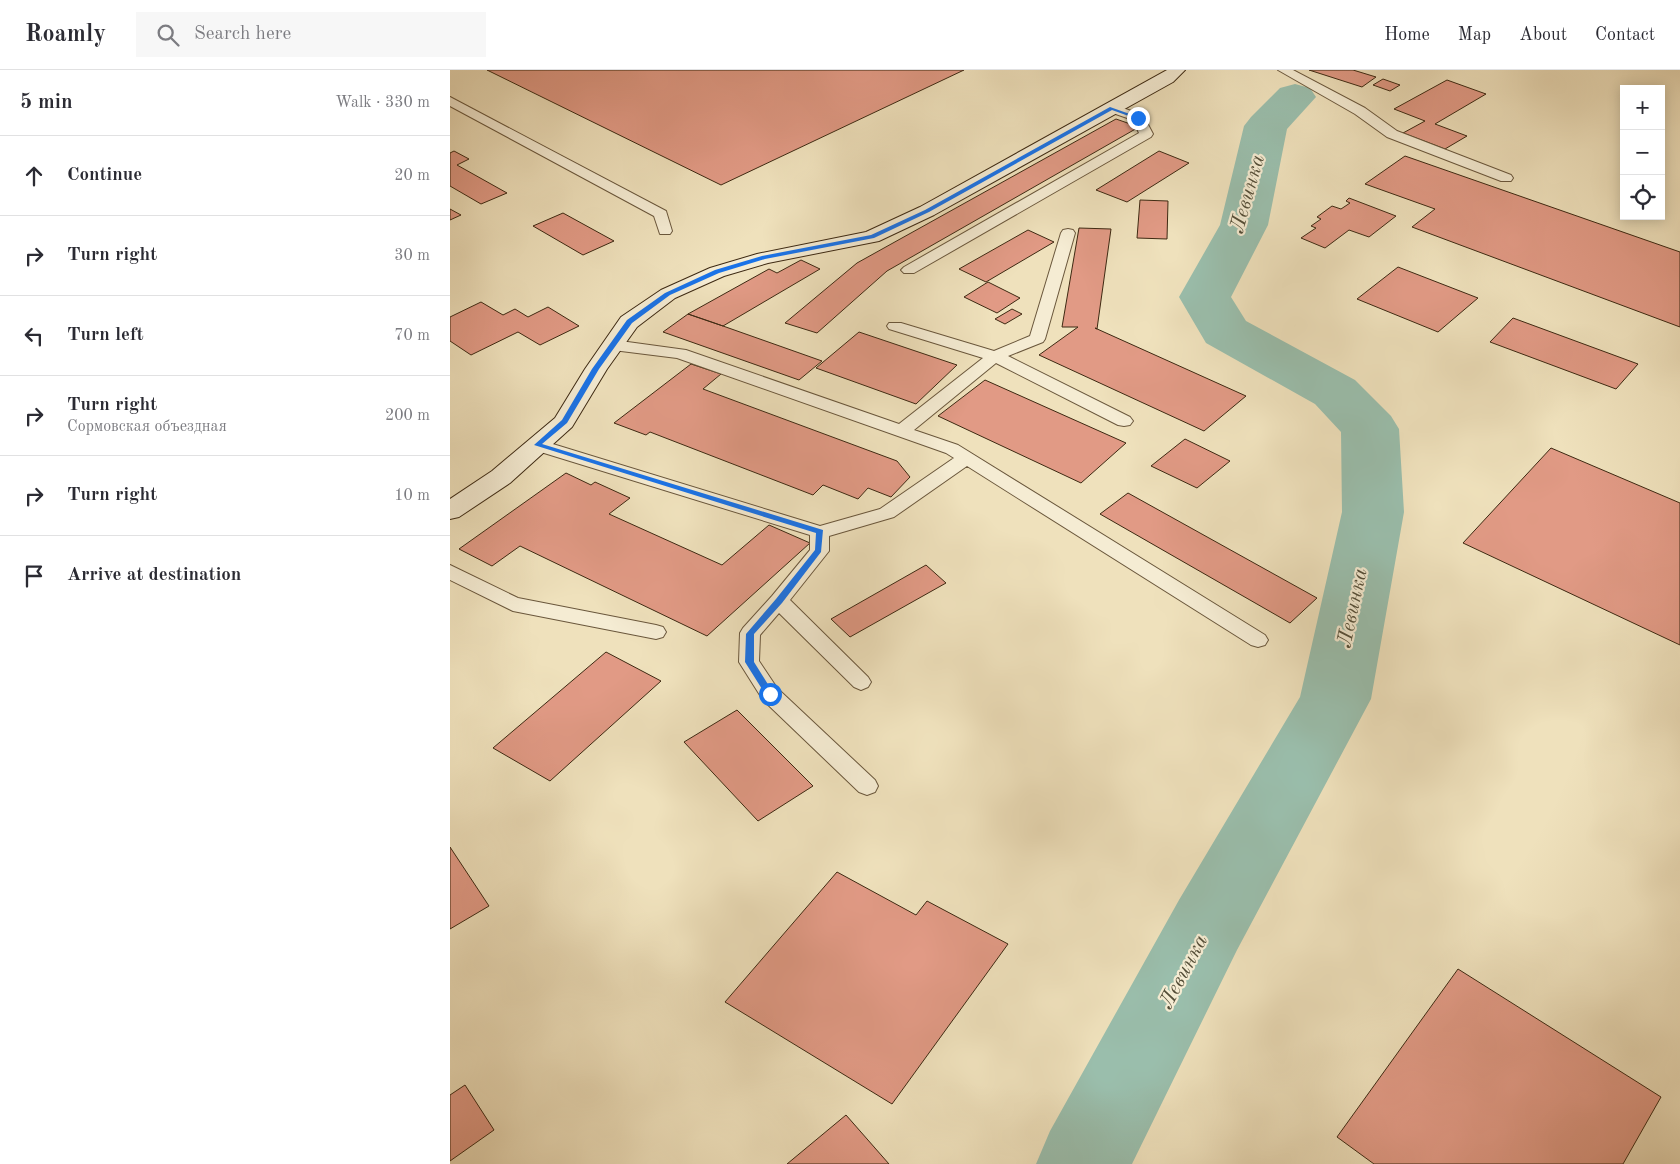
<!DOCTYPE html>
<html lang="en">
<head>
<meta charset="utf-8">
<style>
	:root { --surface:#fff; --page:#f7f7f7; --text:#2b2b33; --muted:#7c7c81; --line:#e1e1e2 }
	body { margin:0; font-family:"Old Standard TT",serif; background:var(--page); color:var(--text) }
	.controls { position:absolute; right:15px; top:15px; display:grid; overflow:hidden; border-radius:0px; box-shadow:0 2px 12px #0003 }
	.controls button { width:45px; height:45px; display:grid; place-items:center; padding:0; border:0; border-bottom:1px solid var(--line); background:var(--surface); color:var(--text); font:25px sans-serif }
	.stop { position:absolute; width:15px; height:15px; margin:-11px; border:4px solid #1a73e8; border-radius:50%; background:#fff }
	.stop.end { background:#1a73e8; border-color:#fff; box-shadow:0 1px 5px #0008 }
	.list { margin:0; padding:0; list-style:none }
	h2 { display:flex; justify-content:space-between; align-items:center; height:65px; margin:0; padding:0 20px; font-size:21px }
	h2 small { font-size:16px; font-weight:400; color:var(--muted) }
	.list li { display:grid; grid-template-columns:32px 1fr auto; gap:15px; align-items:center; box-sizing:border-box; height:80px; padding:0 20px; border-top:1px solid var(--line) }
	.list b { display:block; font-size:19px; white-space:nowrap }
	.list p { margin:0; font-size:16px; white-space:nowrap; color:var(--muted) }
	.list em { font-size:16px; font-style:normal; color:var(--muted) }
	.icon { flex:none; width:28px; height:28px; fill:none; stroke:currentColor; stroke-width:2; stroke-linecap:round; stroke-linejoin:round }
	.map { position:relative; flex:none; width:1230px; height:1094px; overflow:hidden }
	header { display:flex; align-items:center; gap:30px; box-sizing:border-box; height:70px; padding:0 25px; background:var(--surface); border-bottom:1px solid var(--line) }
	header strong { font-size:24px }
	nav { display:flex; gap:28px; margin-inline-start:auto; font-size:18px }
	.search { width:350px; height:45px; background:var(--page); display:flex; align-items:center; gap:12px; box-sizing:border-box; padding:0 18px; border-radius:0px; color:var(--muted); font-size:19px }
	main { display:flex }
	aside { flex:1; background:var(--surface) }
	.map>svg:first-child { display:block }
	.lines { fill:none; stroke-linecap:round; stroke-linejoin:round }
	.river { fill:#9abeac; fill-rule:evenodd }
	.building { fill:#e19a85; stroke:#3d2912 }
	.lane-casing { stroke:#6a573c; stroke-width:2 }
	.secondary-casing { stroke:#3d2912; stroke-width:2 }
	.lane { fill:#f5ecd3; fill-rule:evenodd }
	.secondary { fill:#f5ecd3; fill-rule:evenodd }
	.route { fill:#1a73e8 }
	.labels { text-anchor:middle; dominant-baseline:central; stroke-width:4.5; stroke-linejoin:round; paint-order:stroke }
	.water-label { font-size:21px; font-style:italic; fill:#544e38; stroke:#f5ecd3 }
</style>
</head>
<body>
<header>
<strong>Roamly</strong>
<div class="search"><svg class="icon" aria-label="search" viewBox="0 0 24 24"><circle cx="10" cy="10" r="6"/><path d="M15 15l6 6"/></svg>Search here</div>
<nav><a>Home</a><a>Map</a><a>About</a><a>Contact</a></nav>
</header>
<main>
<aside>
<h2>5 min<small>Walk · 330 m</small></h2>
<ul class="list">
<li><svg class="icon" aria-label="ahead" viewBox="0 0 24 24"><path d="M12 20V5M6 11l6-6 6 6"/></svg><div><b>Continue</b></div><em>20 m</em></li>
<li><svg class="icon" aria-label="right" viewBox="0 0 24 24"><path d="M7 20v-9h11M14 6l5 5-5 5"/></svg><div><b>Turn right</b></div><em>30 m</em></li>
<li><svg class="icon" aria-label="left" viewBox="0 0 24 24"><path d="M17 20v-9H6M10 6l-5 5 5 5"/></svg><div><b>Turn left</b></div><em>70 m</em></li>
<li><svg class="icon" aria-label="right" viewBox="0 0 24 24"><path d="M7 20v-9h11M14 6l5 5-5 5"/></svg><div><b>Turn right</b><p>Сормовская объездная</p></div><em>200 m</em></li>
<li><svg class="icon" aria-label="right" viewBox="0 0 24 24"><path d="M7 20v-9h11M14 6l5 5-5 5"/></svg><div><b>Turn right</b></div><em>10 m</em></li>
<li><svg class="icon" aria-label="arrive" viewBox="0 0 24 24"><path d="M6 21V4h12l-3 4 3 4H6"/></svg><div><b>Arrive at destination</b></div></li>
</ul>
</aside>
<div class="map">
<svg width="1230" height="1094" viewBox="0 0 1230 1094">
	<rect width="100%" height="100%" fill="#efe1bc"/>
	<filter id="stains"><feTurbulence type="fractalNoise" baseFrequency=".004" numOctaves="4"/><feColorMatrix values="0 0 0 0 .2 0 0 0 0 .09 0 0 0 0 .02 0 0 0 .5 -.17"/></filter>
	<radialGradient id="worn" r=".72"><stop offset=".6" stop-color="#630" stop-opacity="0"/><stop offset="1" stop-color="#630" stop-opacity=".3"/></radialGradient>
	<g class="lines">
		<path class="river" d="M845,14L860,18L866,27L837,59L818,155L781,227L796,251L905,310L941,346L949,359L954,442L921,629L787,880L682,1094H586L600,1061L729,830L850,627L892,442L891,362L865,334L756,273L729,227L770,155L794,56L801,47L830,18Z"/>
	</g>
	<path class="building" d="M37,0H514L271,115Z
		M859,0H903L926,7L912,17Z
		M933,9L950,15L940,21L923,15Z
		M997,10L1036,24L985,54L1017,66L995,79L953,63L975,51L944,39Z
		M666,49L689,57L437,201L367,263L335,253L407,193Z
		M4,81L19,89L7,95L57,123L31,134L0,116V83Z
		M709,81L739,93L677,132L646,120Z
		M955,86L1230,182V257L962,157L985,139L915,114Z
		M899,128L946,146L919,167L899,160L875,178L851,168L866,158L861,156L871,149L867,147L882,136L891,139L900,133L896,131Z
		M690,130L718,131L717,169L687,168Z
		M0,139L11,145L0,150Z
		M113,143L164,171L133,185L83,156Z
		M629,158L661,159L647,259L645,258L796,326L754,361L589,285L628,257H612Z
		M578,160L604,172L536,212L509,199Z
		M351,190L370,199L273,256L238,244L319,199L327,203Z
		M948,197L1028,228L988,262L907,229Z
		M538,212L570,228L547,243L514,227Z
		M31,232L53,245L65,239L78,247L98,237L129,256L90,275L68,262L21,285L0,271V247Z
		M562,239L572,244L555,254L545,249Z
		M238,244L273,256L372,291L349,310L213,262Z
		M1063,248L1188,294L1166,319L1040,272Z
		M409,262L507,295L466,334L366,298Z
		M241,294L271,304L253,319L447,391L460,407L441,427L418,418L408,429L373,415L363,425L200,362L196,365L164,353Z
		M535,310L676,373L631,413L488,346Z
		M735,369L780,391L747,418L701,396Z
		M1101,378L1230,433V575L1013,473Z
		M116,403L141,415L145,412L180,428L159,444L272,495L319,455L360,473L257,566L70,476L42,496L9,479Z
		M678,423L867,528L840,553L650,444Z
		M476,495L496,513L400,567L381,549Z
		M156,582L211,611L100,711L43,678Z
		M287,640L363,716L308,751L234,672Z
		M0,777L39,836L0,859Z
		M387,802L466,845L477,831L558,874L442,1034L275,932Z
		M1008,899L1211,1027L1173,1094H924L887,1067Z
		M15,1015L44,1060L0,1091V1025Z
		M396,1045L439,1094H337Z"/>
	<g class="lines">
		<defs>
			<path id="lane" d="M828,0H843L915,38L947,61L1061,105L1063,108L1061,111H1051L937,67L905,44Z
				M0,27L216,141L222,161L220,164H210L204,146L0,36Z
				M661,34L693,45L703,64L701,67L464,203H454L451,200L454,197L689,63L683,50L657,41L655,38L657,35Z
				M618,159L623,160L625,163L595,269L593,272L558,286L680,347L683,351L680,355L674,356L668,355L546,293L464,360L508,375L815,565L818,570L815,575L808,577L801,575L517,396L444,447L379,466V481L340,530L418,607L421,612L418,617L411,620L404,617L329,543L310,565L309,591L327,618L425,710L428,716L425,722L417,725L409,722L313,630L289,592L290,563L293,558L322,526L360,480V465L81,379L78,375L81,371L87,370L93,371L370,456L430,439L504,388L496,383L227,288L163,280L157,278L155,275L157,272L163,270L236,280L449,354L533,288L439,259L437,256L439,253H451L544,281L580,266L611,163L613,160Z
				M0,495L68,528L206,555L213,557L216,562L213,567L206,569L63,541L0,510Z"/>
			<path id="secondary" d="M717,0H735L723,12L484,145L429,171L318,193L274,206L225,228L187,257L157,299L122,357L60,413L9,447L0,449V429L42,401L105,348L135,299L171,247L211,220L260,198L307,184L416,162L470,137Z"/>
		</defs>
		<use href="#lane" class="lane-casing"/>
		<use href="#secondary" class="secondary-casing"/>
		<use href="#lane" class="lane"/>
		<use href="#secondary" class="secondary"/>
	</g>
	<path class="route" d="M660,37L691,48L687,49L662,40L479,142L424,168L315,189L269,203L220,225L182,253L149,299L117,353L92,374L373,460L371,482L332,533L304,564V592L324,624L320,628L317,627L295,592L296,564L326,529L365,480L366,463L84,375L112,350L142,299L177,250L215,223L265,200L312,186L421,165L475,140Z"/>
	<g class="labels">
		<g class="water-label">
			<text transform="translate(798 124) rotate(-74)">Левинка</text>
			<text transform="translate(903 538) rotate(-78)">Левинка</text>
			<text transform="translate(734 902) rotate(-62)">Левинка</text>
		</g>
	</g>
	<rect width="100%" height="100%" filter="url(#stains)"/>
	<rect width="100%" height="100%" fill="url(#worn)"/>
</svg>
<div class="controls">
<button>+</button>
<button>−</button>
<button><svg class="icon" aria-label="locate" viewBox="0 0 24 24"><circle cx="12" cy="12" r="6"/><path d="M12 2v4M12 18v4M2 12h4M18 12h4"/></svg></button>
</div>
<div class="stop" style="left:320px;top:624px"></div>
<div class="stop end" style="left:688px;top:48px"></div>
</div>
</main>
</body>
</html>
